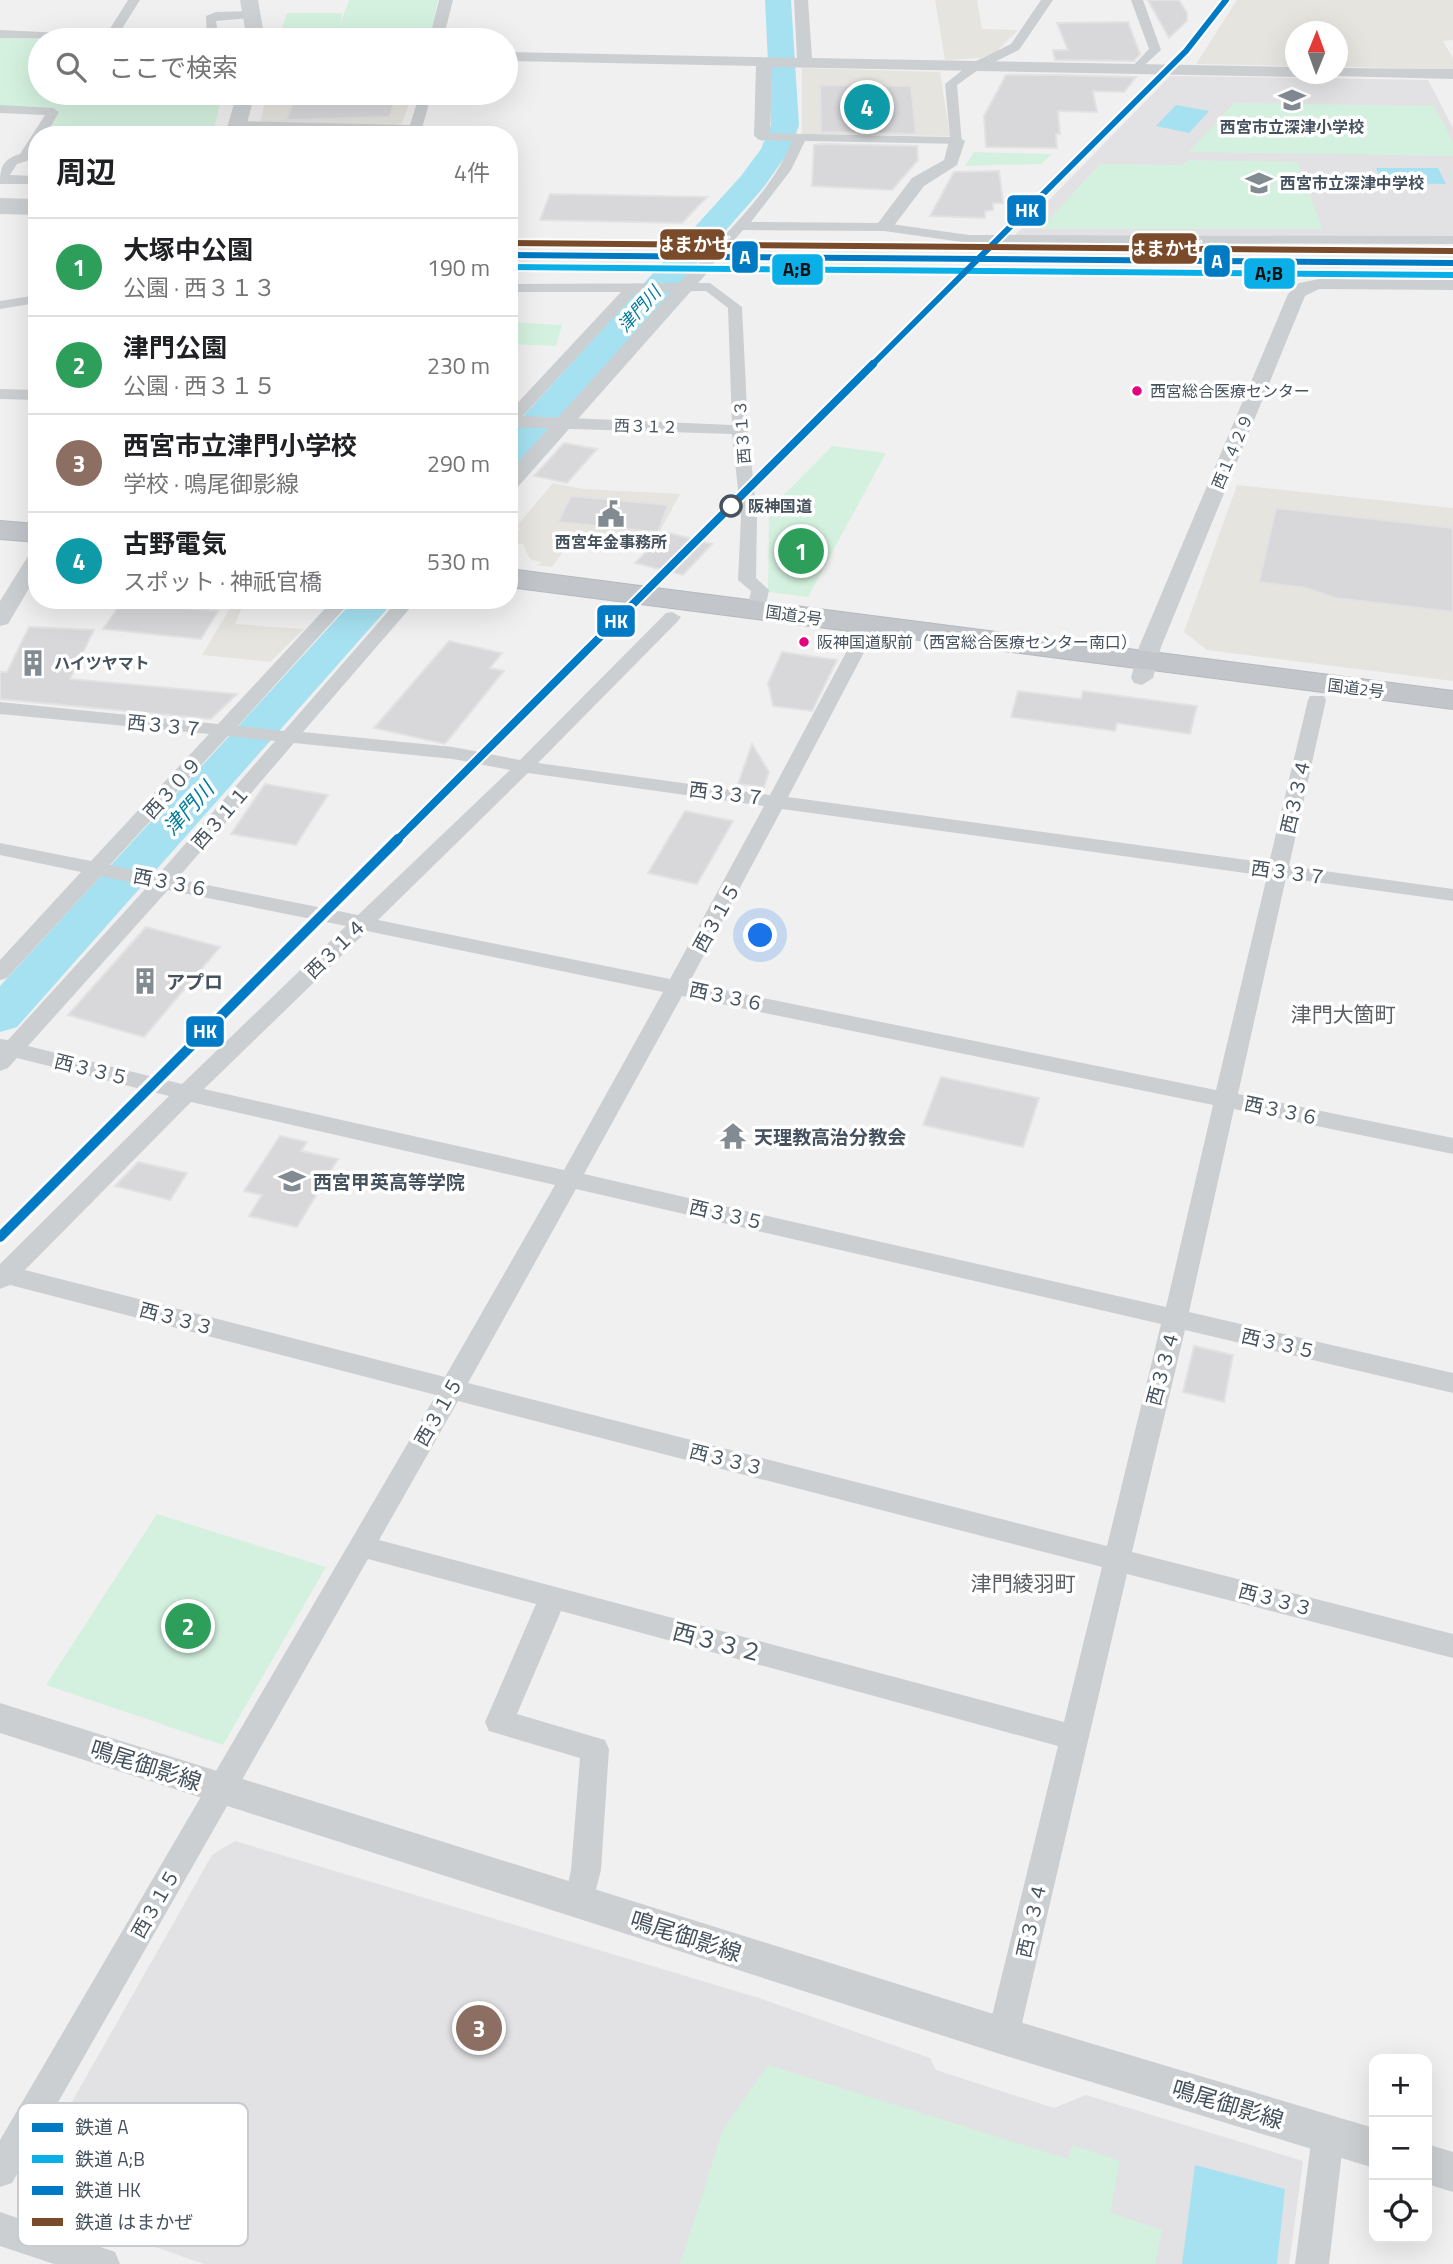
<!DOCTYPE html>
<html lang="ja">
<head>
<meta charset="utf-8">
<style>
	:root { --surface:#fff; --page:#f6f6f6; --text:#202124; --muted:#757577; --line:#e0e0e0; --accent:#0b8043 }
	body { margin:0; font-family:"Titillium Web","Noto Sans JP",sans-serif; background:var(--page); color:var(--text) }
	.controls { position:absolute; right:21px; bottom:21px; display:grid; overflow:hidden; border-radius:14px; box-shadow:0 7px 28px #0002 }
	.controls button { width:63px; height:63px; display:grid; place-items:center; padding:0; border:0; border-bottom:2px solid var(--line); background:var(--surface); color:var(--text); font:35px sans-serif }
	.compass { position:absolute; left:1285px; top:21px; width:63px; height:63px; border-radius:50%; background:var(--surface); box-shadow:0 7px 28px #0002; rotate:1deg }
	.you { position:absolute; left:761px; top:936px; width:24px; height:24px; margin:-18px; border:5px solid #fff; border-radius:50%; background:#1a73e8; box-shadow:0 0 0 10px #1a73e833 }
	.badge { display:grid; place-items:center; width:46px; height:46px; border-radius:50%; background:var(--accent); color:#fff; font-size:23px; font-weight:700 }
	.pin { position:absolute; translate:-50% -50%; border:4px solid #fff; box-shadow:0 2px 7px #0006 }
	.list { margin:0; padding:0; list-style:none }
	h2 { display:flex; justify-content:space-between; align-items:center; height:91px; margin:0; padding:0 28px; font-size:30px }
	h2 small { font-size:23px; font-weight:400; color:var(--muted) }
	.list li { display:grid; grid-template-columns:46px 1fr auto; gap:21px; align-items:center; box-sizing:border-box; height:98px; padding:0 28px; border-top:2px solid var(--line) }
	.list b { display:block; font-size:26px; white-space:nowrap }
	.list p { margin:0; font-size:23px; white-space:nowrap; color:var(--muted) }
	.list em { font-size:23px; font-style:normal; color:var(--muted) }
	.icon { flex:none; width:38px; height:38px; fill:none; stroke:currentColor; stroke-width:2; stroke-linecap:round; stroke-linejoin:round }
	.map { position:relative; flex:none; width:1453px; height:2264px; overflow:hidden }
	.search { position:absolute; background:var(--surface); box-shadow:0 7px 28px #0002; left:28px; top:28px; width:490px; height:77px; display:flex; align-items:center; gap:18px; box-sizing:border-box; padding:0 24px; border-radius:38px; color:var(--muted); font-size:26px }
	.panel { position:absolute; background:var(--surface); box-shadow:0 7px 28px #0002; left:28px; top:126px; width:490px; height:483px; border-radius:28px }
	.map>svg:first-child { display:block }
	.commercial { fill:#e6e4de }
	.education { fill:#e2e1e3 }
	.green { fill:#d4f1df }
	.water { fill:#a6e1f1 }
	.lines { fill:none; stroke-linecap:round; stroke-linejoin:round }
	.river { fill:#a6e1f1; fill-rule:evenodd }
	.building { fill:#d8d8db; stroke:#e2e2e3; stroke-width:2 }
	.trunk-casing { stroke:#b4bac0; stroke-width:2 }
	.minor { fill:#cccfd1; fill-rule:evenodd }
	.tertiary { fill:#cccfd1; fill-rule:evenodd }
	.secondary { fill:#cdd1d3; fill-rule:evenodd }
	.trunk { fill:#c2c6ca; fill-rule:evenodd }
	.rail-1-casing { stroke:#fff; stroke-width:10 }
	.rail-2-casing { stroke:#fff; stroke-width:10 }
	.rail-3-far2-casing { stroke:#fff; stroke-width:10 }
	.rail-3-far1-casing { stroke:#fff; stroke-width:12 }
	.rail-3-casing { stroke:#fff; stroke-width:16 }
	.rail-4-casing { stroke:#fff; stroke-width:10 }
	.rail-1 { stroke:#007ac2; stroke-width:6 }
	.rail-2 { stroke:#0aafe7; stroke-width:6 }
	.rail-3-far2 { stroke:#007ac4; stroke-width:6 }
	.rail-3-far1 { stroke:#007ac4; stroke-width:8 }
	.rail-3 { stroke:#007ac4; stroke-width:10 }
	.rail-4 { stroke:#7a4b2a; stroke-width:6 }
	.bus-dot { fill:#e5007d; stroke:#fff; stroke-width:2.5 }
	.stop-dot { fill:#fff; stroke:#46535f; stroke-width:3.5 }
	.labels { text-anchor:middle; dominant-baseline:central; stroke-width:7; stroke-linejoin:round; paint-order:stroke }
	.far-poi-label { font-size:16px; font-weight:bold; fill:#46535f; stroke:#fff }
	.far-bus-label { font-size:16px; fill:#46535f; stroke:#fff; text-anchor:start }
	.far-street-label { font-size:16px; fill:#46535f; stroke:#fff }
	.far-stop-label { font-size:16px; font-weight:bold; fill:#46535f; stroke:#fff; text-anchor:start }
	.far-water-label { font-size:18px; font-style:italic; fill:#057d9c; stroke:#fff }
	.street-label { font-size:19px; fill:#46535f; stroke:#fff }
	.poi-label { font-size:19px; font-weight:bold; fill:#46535f; stroke:#fff; text-anchor:start }
	.water-label { font-size:21px; font-style:italic; fill:#057d9c; stroke:#fff }
	.neighbourhood-label { font-size:21px; fill:#5c6065; stroke:#fff }
	.near-street-label { font-size:23px; fill:#46535f; stroke:#fff }
	.key { fill:#fff; stroke:#c8cbcf; stroke-width:2 }
	.key-label { font-size:19px; fill:#46535f }
	.line-badge { stroke:#fff; stroke-width:2.5 }
	.badge-label { font-size:19px; text-anchor:middle; font-weight:bold; fill:#fff }
	.pale-badge-label { font-size:19px; text-anchor:middle; font-weight:bold; fill:#111 }
</style>
</head>
<body>
<div class="map">
<svg width="1453" height="2264" viewBox="0 0 1453 2264">
	<rect width="100%" height="100%" fill="#f1f0f0"/>
	<path class="commercial" d="M935,0H977L982,29L1018,30L996,52L980,58L945,60Z
		M1237,0H1453V40L1443,41L1453,58V69L1338,67V32H1296L1295,66L1196,64Z
		M802,68L940,72L950,136L802,134Z
		M267,93H413L402,123L395,126L260,123Z
		M553,483L583,489L680,494L659,533L643,552L570,542L552,567L536,565L542,563L530,559L523,544L509,543V540L520,528L516,527Z
		M1237,485L1453,508V681L1207,650L1184,632Z
		M235,600H245L235,624L304,629L270,662L202,655Z"/>
	<path class="education" d="M1170,76L1428,80L1453,128V236L1015,235Z
		M235,1841L759,1998L930,2058L936,2070L1054,2108L1086,2095L1303,2161L1289,2264H204L24,2201L22,2190L212,1855Z"/>
	<path class="green" d="M349,0H438L429,40H334L336,33L280,34L287,13H342L340,25Z
		M0,38L74,40H40V93H222L213,135H44L58,110L0,106Z
		M1234,103L1434,106L1453,142V156L1189,152Z
		M974,152L1052,154L1041,164L965,166Z
		M1189,160L1298,162L1322,229H1040L1100,164L1181,165Z
		M509,322L562,325L556,346L509,344Z
		M832,446L886,453L808,597L768,592L769,510Z
		M157,1514L326,1567L223,1745L46,1685Z
		M768,2065L1068,2159L1072,2145L1120,2161L1110,2213L1162,2230L1155,2264H680L723,2129Z"/>
	<path class="water" d="M1176,105L1209,111L1189,133L1156,126Z
		M1376,168H1438L1446,184L1383,183Z
		M1195,2165L1285,2189L1277,2264H1182Z"/>
	<g class="lines">
		<path class="river" d="M765,0H791L799,125L790,150L763,188L522,462L509,465V432L741,176L761,149L771,125Z
			M354,600H395L17,1027L0,1032V986Z"/>
	</g>
	<path class="building" d="M1148,0H1179L1187,13V21L1169,38Z
		M1128,22L1140,54L1134,61L1055,60L1053,50H1068L1057,23Z
		M1006,75H1058L1136,77L1124,92L1093,91L1097,112L1058,111L1060,134H1056L1057,148L986,147L984,116Z
		M820,85L911,86L916,134L821,132Z
		M297,93H397L390,117L286,120Z
		M821,144L917,146L918,160L892,190L812,186L814,145Z
		M999,171L1003,203H993V210L985,211V218L930,216L954,172Z
		M550,194L707,197L682,223L540,220Z
		M564,443L597,449L567,483L534,476Z
		M571,496L668,505L658,532L558,522Z
		M1276,508L1453,528V612L1335,598L1306,588L1259,582Z
		M665,532L712,544L683,575L635,563Z
		M122,602L218,611L201,639L103,629Z
		M29,627L94,630L70,679L237,694L211,719L0,699V672H7Z
		M449,641L502,653L490,668L504,671L445,744L374,728Z
		M782,652L837,660L812,711L773,706L768,683Z
		M1018,691L1081,699L1083,691L1197,706L1190,734L1117,723L1115,731L1011,717Z
		M752,744L769,772L764,787L738,784Z
		M265,784L328,795L296,845L231,834Z
		M685,811L733,821L697,884L648,873Z
		M146,927L220,947L144,1037L68,1015Z
		M941,1077L1039,1098L1023,1147L923,1125Z
		M280,1136L307,1142L301,1151L338,1159L297,1227L249,1216L262,1195L244,1191Z
		M138,1162L187,1173L170,1200L115,1186Z
		M1194,1346L1233,1355L1224,1402L1183,1392Z"/>
	<g class="lines">
		<defs>
			<path id="trunk" d="M0,521L37,524V542L0,539Z
				M509,569L1453,691V709L509,587Z"/>
		</defs>
		<use href="#trunk" class="trunk-casing"/>
		<path class="minor" d="M128,0H140L118,35L150,36L156,40L0,38V30L106,35Z
			M1041,0H1053L1019,50L978,70L957,85L962,144L805,141L791,170L751,222L884,223L969,235L1453,236V244L969,243L884,231L743,230L706,272H696V266C730,228 773,190 792,141L762,140L757,139V133L950,137L945,84L970,64L1011,44Z
			M1131,0H1143L1161,50L1136,73L1130,69L1149,49Z
			M255,11V17L251,18L216,21L219,40H207L206,16L216,12Z
			M420,93H432L420,135L237,129L231,125L237,121L410,125Z
			M0,105L53,108L59,112L46,135H37V149L30,160L17,164L10,175L37,176V184H0C0,167 3,159 20,154L45,115L0,113Z
			M0,198L37,199V207L0,206Z
			M710,283L742,307L748,430L757,517L756,578L769,590L765,610L756,615L747,610L751,591L738,580L741,517L732,434L509,427V412L621,292H509V284ZM706,291L728,308L732,425L523,416L637,292Z
			M37,295V303L0,309V301Z
			M0,389L37,390V400L0,399Z
			M333,600H352L238,726L284,731L398,600H417L303,732L453,747L520,760L666,613L672,612L681,617L678,621L538,763L770,795L851,643L860,638L869,643L788,797L1269,863L1308,700L1310,696H1324L1326,700L1289,866L1453,889V901L1286,878L1238,1094L1453,1138V1154L1234,1109L1189,1312L1453,1373V1393L1185,1330L1132,1552L1453,1634V1658L1127,1574L1019,2036L1014,2047L1003,2051L992,2047L987,2036L1058,1746L561,1611L517,1714L605,1740L609,1749L601,1870L590,1912L579,1916L568,1912L564,1902L571,1870L580,1758L489,1731L485,1722L536,1604L368,1559L12,2183L0,2187V2140L436,1395L10,1285L0,1289V1264L169,1096L17,1058L8,1068L0,1071V1039L8,1040L148,886L101,876L7,978L0,980V960L81,872L0,855V843L91,861L209,734L0,714V702L218,724ZM228,736L275,741L158,875L110,865ZM294,743L453,759L510,770L358,915L177,879ZM528,773L764,806L670,979L378,920ZM782,809L1267,876L1216,1090L689,983ZM168,890L346,926L182,1084L28,1046ZM367,931L663,992L564,1170L204,1089ZM682,996L1213,1105L1166,1307L584,1174ZM191,1102L555,1185L445,1377L25,1270ZM576,1189L1161,1324L1107,1546L468,1383ZM458,1401L1102,1567L1064,1722L379,1540Z
			M1328,2119L1339,2124L1344,2135L1329,2264H1295L1312,2135L1317,2124Z
			M0,2212L115,2252L120,2264H54L0,2246Z"/>
		<path class="tertiary" d="M439,0H453L443,40H429Z
			M794,0H808L812,58L1296,67V74H1303L1296,77L772,67L770,136L762,141L754,136L756,66L506,61V52L797,58Z
			M1338,68L1453,69V79L1333,76L1331,74H1338Z
			M957,136L965,141L957,165L924,186L890,231H878L875,227L912,178L944,160L949,141Z
			M0,204L37,205V215L0,214Z
			M701,264L707,265L710,269L707,273L516,489L509,491V472L695,265Z
			M1319,279L1453,280V290L1319,289L1305,296L1161,647L1153,678L1142,685L1134,683L1131,678L1139,647L1288,294L1299,283Z
			M37,551V575L8,624L0,626V601L30,553Z
			M0,1703L1003,2017L1374,2128V2168L1003,2055L0,1733Z
			M1427,2144L1453,2152V2192L1427,2184Z"/>
		<path class="secondary" d="M240,0H258L265,40H247Z
			M237,93H255L244,135H225Z"/>
		<use href="#trunk" class="trunk"/>
		<defs>
			<path id="rail-1" d="M509,255L1453,263"/>
			<path id="rail-2" d="M509,267L1453,275"/>
			<path id="rail-3-far2" d="M871,366L1186,51L1226,0"/>
			<path id="rail-3-far1" d="M396,841L873,364"/>
			<path id="rail-3" d="M0,1237L398,839"/>
			<path id="rail-4" d="M509,243L1453,251"/>
		</defs>
		<use href="#rail-1" class="rail-1-casing"/>
		<use href="#rail-2" class="rail-2-casing"/>
		<use href="#rail-3-far2" class="rail-3-far2-casing"/>
		<use href="#rail-3-far1" class="rail-3-far1-casing"/>
		<use href="#rail-3" class="rail-3-casing"/>
		<use href="#rail-4" class="rail-4-casing"/>
		<use href="#rail-1" class="rail-1"/>
		<use href="#rail-2" class="rail-2"/>
		<use href="#rail-3-far2" class="rail-3-far2"/>
		<use href="#rail-3-far1" class="rail-3-far1"/>
		<use href="#rail-3" class="rail-3"/>
		<use href="#rail-4" class="rail-4"/>
	</g>
	<defs>
		<symbol id="school-bare" viewBox="-9 -9 18 18"><path d="M0-5L7-2L0 1L-7-2ZM-4 1L0 2.5L4 1V4Q0 6-4 4Z" fill="#828a92" stroke="#fff" stroke-width="2.5" paint-order="stroke"/></symbol>
		<symbol id="civic-bare" viewBox="-9 -9 18 18"><path d="M-.6-6.5H3V-4.5H.6V-3L4-1V1h2V6H-6V1h2V-1L-.6-3ZM-1.2 2.5V6h2.4V2.5Z" fill="#828a92" stroke="#fff" stroke-width="2.5" paint-order="stroke"/></symbol>
		<symbol id="building-bare" viewBox="-9 -9 18 18"><path d="M-4-6H4V6H1V3H-1V6H-4ZM-2.5-4.3h1.7v1.8h-1.7ZM.8-4.3h1.7v1.8H.8ZM-2.5-1h1.7V.8h-1.7ZM.8-1h1.7V.8H.8Z" fill="#828a92" stroke="#fff" stroke-width="2.5" paint-order="stroke"/></symbol>
		<symbol id="temple-bare" viewBox="-9 -9 18 18"><path d="M0-6L5-2H3V0L6.5 2.5H4V6H1.5V3h-3V6H-4V2.5H-6.5L-3 0V-2H-5Z" fill="#828a92" stroke="#fff" stroke-width="2.5" paint-order="stroke"/></symbol>
	</defs>
	<g fill-rule="evenodd">
		<use href="#school-bare" x="1273" y="81" width="38" height="38"/>
		<use href="#school-bare" x="1240" y="164" width="38" height="38"/>
		<use href="#civic-bare" x="592" y="495" width="38" height="38"/>
		<use href="#building-bare" x="14" y="644" width="38" height="38"/>
		<use href="#building-bare" x="126" y="962" width="38" height="38"/>
		<use href="#temple-bare" x="714" y="1117" width="38" height="38"/>
		<use href="#school-bare" x="273" y="1162" width="38" height="38"/>
	</g>
	<g class="bus-dot">
		<circle cx="1137" cy="391" r="6"/>
		<circle cx="804" cy="642" r="6"/>
	</g>
	<circle class="stop-dot" cx="731" cy="506" r="10"/>
	<g class="labels">
		<g class="far-poi-label">
			<text x="1292" y="127">西宮市立深津小学校</text>
			<text x="1280" y="183" text-anchor="start">西宮市立深津中学校</text>
			<text x="611" y="542">西宮年金事務所</text>
			<text x="54" y="663" text-anchor="start">ハイツヤマト</text>
		</g>
		<g class="far-bus-label">
			<text x="1150" y="391">西宮総合医療センター</text>
			<text x="817" y="642">阪神国道駅前（西宮総合医療センター南口）</text>
		</g>
		<g class="far-street-label">
			<text transform="translate(646 426) rotate(2)">西３１２</text>
			<text transform="translate(742 432) rotate(-94)">西３１３</text>
			<text transform="translate(1232 451) rotate(-67)">西１４２９</text>
			<text transform="translate(794 615) rotate(8)">国道2号</text>
			<text transform="translate(1356 688) rotate(7)">国道2号</text>
		</g>
		<g class="far-stop-label">
			<text x="748" y="506">阪神国道</text>
		</g>
		<g class="far-water-label">
			<text transform="translate(639 309) rotate(-48)">津門川</text>
		</g>
		<g class="street-label">
			<text transform="translate(165 725) rotate(6)">西３３７</text>
			<text transform="translate(172 787) rotate(-48)">西３０９</text>
			<text transform="translate(727 793) rotate(7)">西３３７</text>
			<text transform="translate(1295 796) rotate(-77)">西３３４</text>
			<text transform="translate(220 817) rotate(-49)">西３１１</text>
			<text transform="translate(1289 872) rotate(8)">西３３７</text>
			<text transform="translate(171 882) rotate(11)">西３３６</text>
			<text transform="translate(716 917) rotate(-61)">西３１５</text>
			<text transform="translate(335 948) rotate(-44)">西３１４</text>
			<text transform="translate(727 996) rotate(12)">西３３６</text>
			<text transform="translate(92 1069) rotate(14)">西３３５</text>
			<text transform="translate(1282 1110) rotate(12)">西３３６</text>
			<text transform="translate(727 1214) rotate(13)">西３３５</text>
			<text transform="translate(177 1318) rotate(15)">西３３３</text>
			<text transform="translate(1279 1343) rotate(13)">西３３５</text>
			<text transform="translate(1162 1368) rotate(-75)">西３３４</text>
			<text transform="translate(438 1411) rotate(-60)">西３１５</text>
			<text transform="translate(727 1459) rotate(14)">西３３３</text>
			<text transform="translate(1276 1599) rotate(15)">西３３３</text>
			<text transform="translate(155 1903) rotate(-60)">西３１５</text>
			<text transform="translate(1031 1920) rotate(-77)">西３３４</text>
		</g>
		<g class="poi-label">
			<text x="166" y="981">アプロ</text>
			<text x="754" y="1136">天理教高治分教会</text>
			<text x="313" y="1181">西宮甲英高等学院</text>
		</g>
		<g class="water-label">
			<text transform="translate(188 808) rotate(-48)">津門川</text>
		</g>
		<g class="neighbourhood-label">
			<text x="1343" y="1014">津門大箇町</text>
			<text x="1023" y="1583">津門綾羽町</text>
		</g>
		<g class="near-street-label">
			<text transform="translate(718 1642) rotate(15)">西３３２</text>
			<text transform="translate(146 1765) rotate(18)">鳴尾御影線</text>
			<text transform="translate(686 1936) rotate(18)">鳴尾御影線</text>
			<text transform="translate(1228 2104) rotate(17)">鳴尾御影線</text>
		</g>
	</g>
	<rect x="18" y="2103" width="230" height="143" rx="10" class="key"/>
	<rect x="32" y="2123" width="31" height="9" fill="#007ac2"/>
	<rect x="32" y="2155" width="31" height="8" fill="#0aafe7"/>
	<rect x="32" y="2186" width="31" height="9" fill="#007ac4"/>
	<rect x="32" y="2218" width="31" height="8" fill="#7a4b2a"/>
	<g class="key-label">
		<text x="75" y="2134">鉄道 A</text>
		<text x="75" y="2166">鉄道 A;B</text>
		<text x="75" y="2197">鉄道 HK</text>
		<text x="75" y="2229">鉄道 はまかぜ</text>
	</g>
	<g class="line-badge">
		<rect x="1006" y="194" width="41" height="33" rx="7" fill="#007ac4"/>
		<rect x="659" y="228" width="67" height="33" rx="7" fill="#7a4b2a"/>
		<rect x="1131" y="232" width="67" height="33" rx="7" fill="#7a4b2a"/>
		<rect x="731" y="240" width="28" height="34" rx="7" fill="#007ac2"/>
		<rect x="1203" y="244" width="28" height="34" rx="7" fill="#007ac2"/>
		<rect x="771" y="253" width="53" height="33" rx="7" fill="#0aafe7"/>
		<rect x="1243" y="257" width="53" height="33" rx="7" fill="#0aafe7"/>
		<rect x="596" y="604" width="40" height="34" rx="7" fill="#007ac4"/>
		<rect x="185" y="1015" width="40" height="33" rx="7" fill="#007ac4"/>
	</g>
	<g class="badge-label">
		<text x="1027" y="217">HK</text>
		<text x="693" y="251">はまかぜ</text>
		<text x="1165" y="255">はまかぜ</text>
		<text x="745" y="264">A</text>
		<text x="1217" y="268">A</text>
		<text x="616" y="628">HK</text>
		<text x="205" y="1038">HK</text>
	</g>
	<g class="pale-badge-label">
		<text x="797" y="276">A;B</text>
		<text x="1269" y="280">A;B</text>
	</g>
</svg>
<div class="controls">
<button>+</button>
<button>−</button>
<button><svg class="icon" aria-label="locate" viewBox="0 0 24 24"><circle cx="12" cy="12" r="6"/><path d="M12 2v4M12 18v4M2 12h4M18 12h4"/></svg></button>
</div>
<svg class="compass" viewBox="-18 -18 36 36"><path d="M0-13l5 13h-10z" fill="#e53935"/><path d="M0 13l5-13h-10z" fill="#757577"/></svg>
<div class="you"></div>
<div class="pin badge" style="left:801px;top:551px;background:#2e9e5b">1</div>
<div class="pin badge" style="left:188px;top:1626px;background:#2e9e5b">2</div>
<div class="pin badge" style="left:479px;top:2028px;background:#8d6e63">3</div>
<div class="pin badge" style="left:867px;top:107px;background:#0f9aa8">4</div>
<div class="search"><svg class="icon" aria-label="search" viewBox="0 0 24 24"><circle cx="10" cy="10" r="6"/><path d="M15 15l6 6"/></svg>ここで検索</div>
<section class="panel">
<h2>周辺<small>4件</small></h2>
<ul class="list">
<li><span class="badge" style="background:#2e9e5b">1</span><div><b>大塚中公園</b><p>公園 · 西３１３</p></div><em>190 m</em></li>
<li><span class="badge" style="background:#2e9e5b">2</span><div><b>津門公園</b><p>公園 · 西３１５</p></div><em>230 m</em></li>
<li><span class="badge" style="background:#8d6e63">3</span><div><b>西宮市立津門小学校</b><p>学校 · 鳴尾御影線</p></div><em>290 m</em></li>
<li><span class="badge" style="background:#0f9aa8">4</span><div><b>古野電気</b><p>スポット · 神祇官橋</p></div><em>530 m</em></li>
</ul>
</section>
</div>
</body>
</html>
